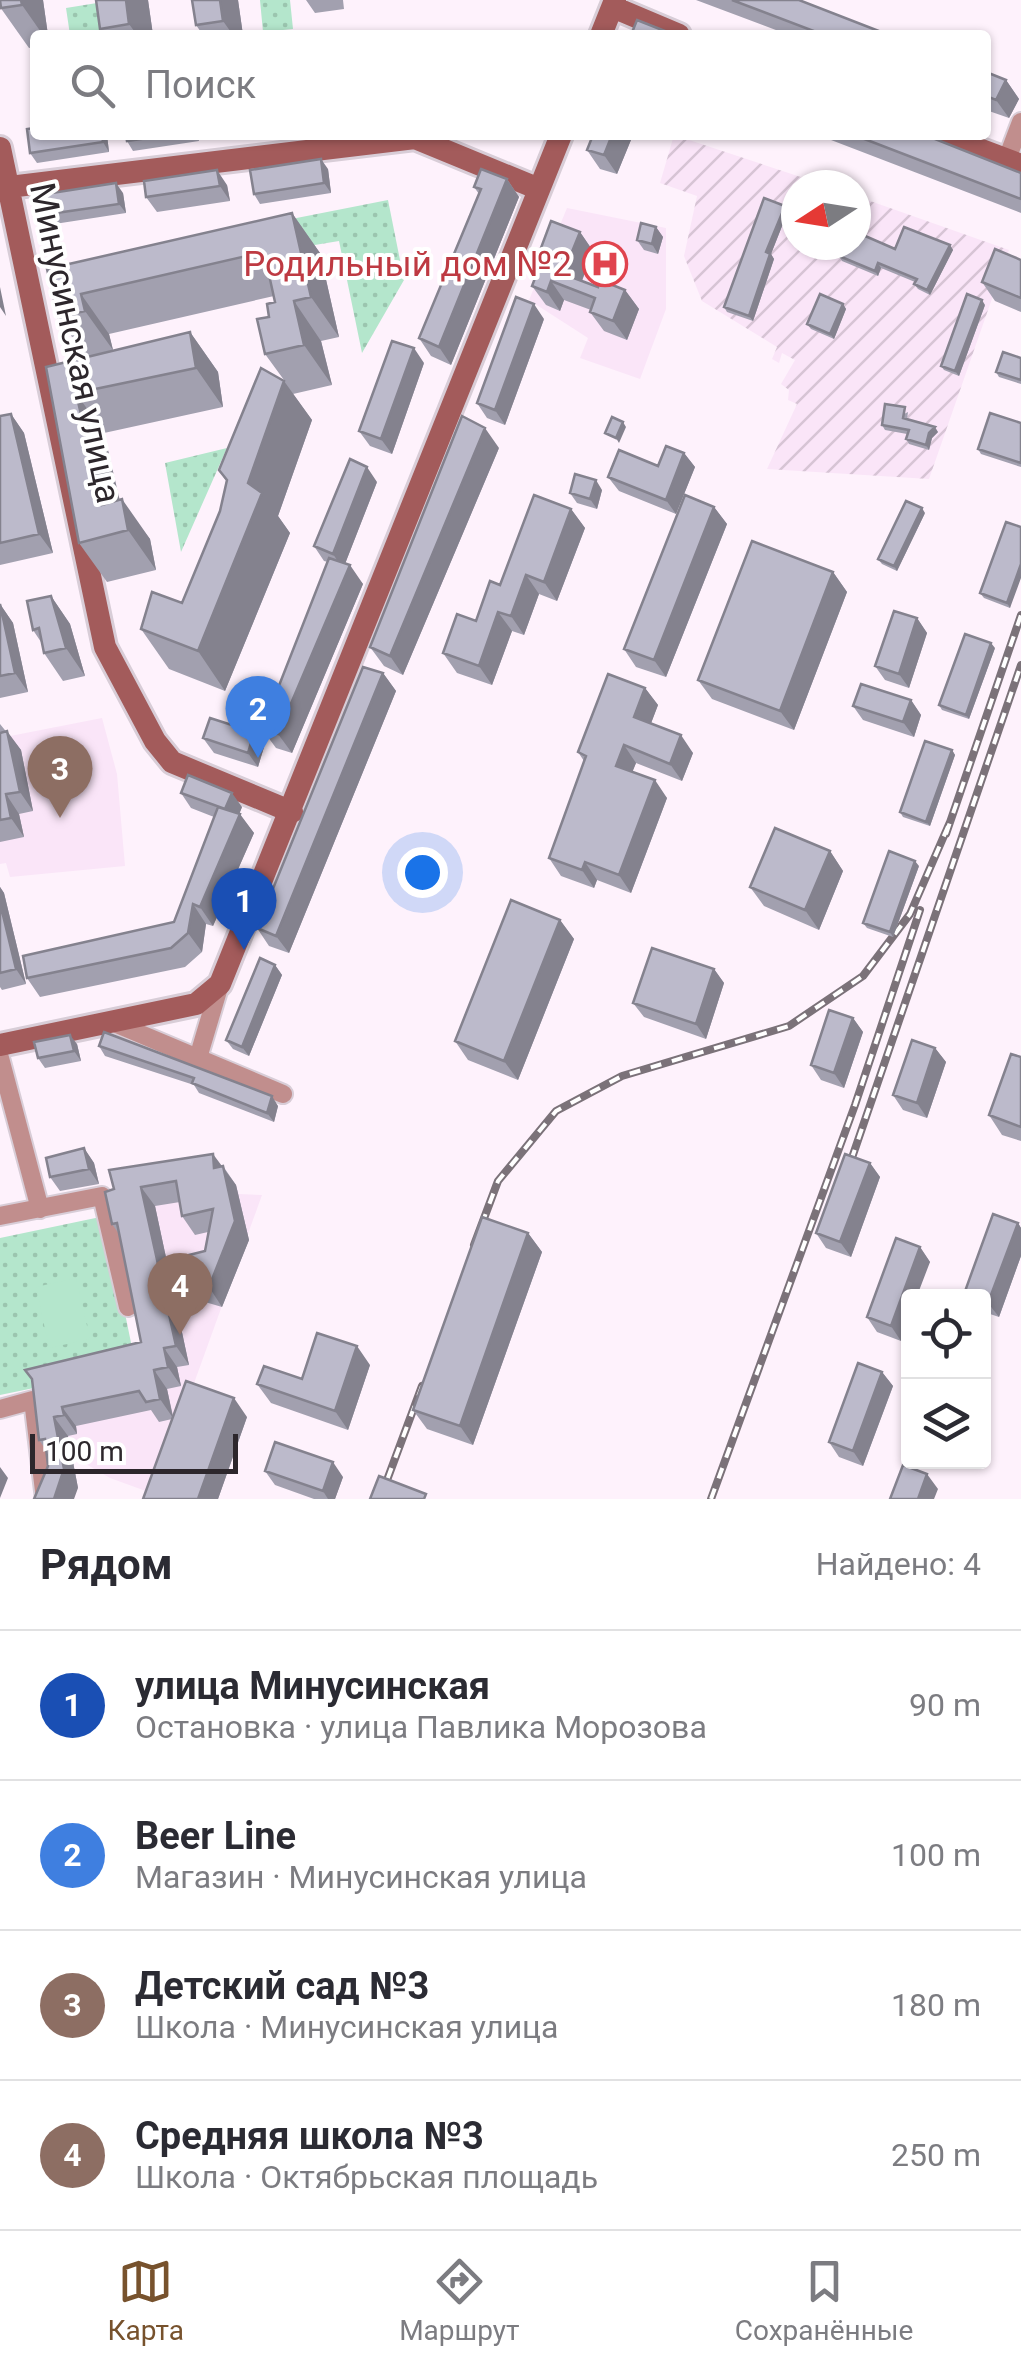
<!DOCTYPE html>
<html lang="ru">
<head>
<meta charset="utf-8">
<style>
	:root { --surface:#fff; --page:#f7f7f7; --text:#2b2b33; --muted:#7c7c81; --line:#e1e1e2; --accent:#77522d }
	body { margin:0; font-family:Roboto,sans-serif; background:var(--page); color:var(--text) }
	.controls { position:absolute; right:30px; bottom:30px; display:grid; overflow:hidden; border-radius:10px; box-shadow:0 2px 8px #0004 }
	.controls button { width:90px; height:90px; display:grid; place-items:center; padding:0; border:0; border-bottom:2px solid var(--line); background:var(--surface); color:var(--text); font:50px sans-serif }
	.compass { position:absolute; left:781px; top:170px; width:90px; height:90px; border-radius:50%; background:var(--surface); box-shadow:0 2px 8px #0004; rotate:258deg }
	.scale { position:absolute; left:30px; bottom:25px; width:208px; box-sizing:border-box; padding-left:10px; border:5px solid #2d272c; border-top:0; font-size:28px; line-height:35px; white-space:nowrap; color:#2d272c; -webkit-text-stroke:8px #fff; paint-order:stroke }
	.you { position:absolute; left:422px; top:872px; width:35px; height:35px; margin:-25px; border:8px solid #fff; border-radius:50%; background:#1a73e8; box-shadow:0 0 0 15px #1a73e833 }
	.badge { display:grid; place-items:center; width:65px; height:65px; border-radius:50%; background:var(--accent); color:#fff; font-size:32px; font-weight:700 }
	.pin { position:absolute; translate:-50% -82px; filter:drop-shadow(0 2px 5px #0008) }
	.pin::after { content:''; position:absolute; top:52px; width:35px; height:30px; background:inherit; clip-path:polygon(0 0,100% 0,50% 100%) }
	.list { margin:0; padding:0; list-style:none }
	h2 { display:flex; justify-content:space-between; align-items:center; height:130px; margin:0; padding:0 40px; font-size:42px }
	h2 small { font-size:32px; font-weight:400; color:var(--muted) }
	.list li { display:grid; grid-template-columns:65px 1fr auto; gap:30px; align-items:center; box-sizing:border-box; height:150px; padding:0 40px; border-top:2px solid var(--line) }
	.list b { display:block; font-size:38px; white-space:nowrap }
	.list p { margin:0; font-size:32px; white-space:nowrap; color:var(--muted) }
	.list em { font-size:32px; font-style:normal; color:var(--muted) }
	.icon { flex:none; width:55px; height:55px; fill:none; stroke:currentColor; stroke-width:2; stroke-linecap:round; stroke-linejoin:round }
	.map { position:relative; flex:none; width:1021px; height:1499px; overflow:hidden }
	.search { position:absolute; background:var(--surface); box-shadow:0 2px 8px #0004; left:30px; right:30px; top:30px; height:110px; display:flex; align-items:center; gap:25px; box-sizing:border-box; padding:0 35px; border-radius:10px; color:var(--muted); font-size:38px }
	.sheet { height:730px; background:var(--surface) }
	nav { display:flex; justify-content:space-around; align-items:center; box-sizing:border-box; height:140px; border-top:2px solid var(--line); background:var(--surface); font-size:28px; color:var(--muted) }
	nav a { display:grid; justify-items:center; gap:5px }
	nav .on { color:var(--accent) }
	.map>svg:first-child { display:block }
	.built { fill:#fae5f8 }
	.industrial { fill:url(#industrial-furrows) }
	.green { fill:url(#green-dots) }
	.pitch { fill:#b4e6cc }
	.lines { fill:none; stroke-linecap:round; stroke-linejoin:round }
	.street-casing { stroke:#d8cdd7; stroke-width:22 }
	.secondary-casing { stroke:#d8cdd7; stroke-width:28 }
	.street { stroke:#c18e8d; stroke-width:18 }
	.secondary { stroke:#a35b5b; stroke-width:22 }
	.rail-casing { stroke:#7b7279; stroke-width:8 }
	.rail { stroke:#fff; stroke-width:4; stroke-dasharray:11; stroke-linecap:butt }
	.wall { fill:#a2a0af }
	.shaded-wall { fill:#84828e }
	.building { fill:#bcbacb; stroke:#84828e; stroke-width:2.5 }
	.labels { text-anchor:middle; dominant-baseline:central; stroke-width:8; stroke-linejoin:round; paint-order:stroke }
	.health-label { font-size:35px; fill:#be3a42; stroke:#fff; text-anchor:end }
	.street-label { font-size:35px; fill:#2d272c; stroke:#fff }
</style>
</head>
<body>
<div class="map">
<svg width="1021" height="1499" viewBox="0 0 1021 1499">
	<defs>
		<pattern id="industrial-furrows" width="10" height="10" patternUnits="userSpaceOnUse" patternTransform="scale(2.5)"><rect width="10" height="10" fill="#fae5f8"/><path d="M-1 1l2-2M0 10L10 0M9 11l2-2" fill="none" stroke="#d7c4d5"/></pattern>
		<pattern id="green-dots" width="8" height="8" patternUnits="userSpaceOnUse" patternTransform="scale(2.5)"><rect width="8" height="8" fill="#b4e6cc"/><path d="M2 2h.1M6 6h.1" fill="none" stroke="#9bc5af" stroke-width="1.8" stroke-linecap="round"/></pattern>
	</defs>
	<rect width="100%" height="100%" fill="#fef2fc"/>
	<path class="built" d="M567,208L666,228V309L640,379L580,358L588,338L529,300Z
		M102,718L117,774L125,866L10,877L6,863L0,864V738Z
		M236,1185L239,1194L262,1195L154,1494L110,1478L72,1456L51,1459L38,1389L154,1361L118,1211Z"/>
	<path class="industrial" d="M674,135L825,185H796V245H856V196L1009,250L929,479L767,469L797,404L788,400L789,390L781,384L795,360L782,353L779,363L772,359L777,347L702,301L684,256L697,196L660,183Z"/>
	<path class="green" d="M260,0H290L293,29L263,32Z
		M97,3L101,35H70L66,8Z
		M388,200L404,280L362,353L339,241L266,253L261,225Z
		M227,448L181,552L165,463Z
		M105,1216L136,1367L0,1395V1238Z"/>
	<path class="pitch" d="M76,1278L90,1339L49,1348L36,1287Z"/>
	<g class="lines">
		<defs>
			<path id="street" d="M1007,159L1021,122
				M112,1022L283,1094
				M0,1058L40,1209
				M198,1058L220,984
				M0,1216L102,1196L128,1307
				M0,1409L33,1400L45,1499"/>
			<path id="secondary" d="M613,7L679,35
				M601,35L615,0
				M942,135L1021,165
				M0,148L105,647L155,741L172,762L292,812
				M0,188L415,138L539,189
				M0,1045L196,1004L220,984L561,135"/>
		</defs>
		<use href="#street" class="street-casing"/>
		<use href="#secondary" class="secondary-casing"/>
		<use href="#street" class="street"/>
		<use href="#secondary" class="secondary"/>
		<defs>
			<path id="rail" d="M946,834L1021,615
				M844,1181L1021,665
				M474,1245L498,1181L556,1111L622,1076L789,1026L863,976L910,914L950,822
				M380,1499L422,1386
				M711,1499L855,1105L920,910"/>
		</defs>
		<use href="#rail" class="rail-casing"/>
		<use href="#rail" class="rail"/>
	</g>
	<path class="wall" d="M0,0H43L48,35H35V47L29,48L0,7Z
		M148,0L153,35H104L100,29Z
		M192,0H238L243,35H203L196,25Z
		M306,0H343L344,9L315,13Z
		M696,0H799L889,35H789Z
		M986,72L1006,80L1019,99L1009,118L986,110Z
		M107,135L109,152L37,163L30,153Z
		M126,135H198L199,141L133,151L127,141Z
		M223,135H257L226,140Z
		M593,135H633L617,174L600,169L587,150Z
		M818,135H925L1021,173V213Z
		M328,169L331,193L260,204L254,194Z
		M507,179L519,197L451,365L431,356L419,338L479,194L474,187Z
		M227,185L230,201L157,212L146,197Z
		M123,193L126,213L48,225L42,215Z
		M785,206L788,211L771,254L774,259L753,321L727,312L724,307Z
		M292,213L320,253L339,337L321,341L332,385L293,394L312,420L278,516L290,533L225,691L169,669L141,629L182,603L220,511L226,481L219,470L284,380L265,354L269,317L275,302L274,296L109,334L113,350L86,357L58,317L47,269Z
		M656,227L663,237L658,254L644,250L637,240Z
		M580,232L593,251L582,281L598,287L625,290L639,309L627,340L604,331L590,312L591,310L564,300L560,311L546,305L532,286L536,277L532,272Z
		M950,245L953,250L930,295L918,289L914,284L915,282L881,268L878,276L842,261L839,256L895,249Z
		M1021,260V312L995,301L982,282Z
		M843,304L846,309L834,339L811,329L807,324Z
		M985,305L959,376L944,370L941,366Z
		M544,319L505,425L487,418L477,403Z
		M190,332L218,372L223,407L104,433L119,500L150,539L156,570L107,582L79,543L46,367Z
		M1021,358V384L999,377L996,372Z
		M424,363L392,454L370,446L359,431Z
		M908,412L907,419L938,432L932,438L929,450L909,444L906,439L907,434L885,430L882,425Z
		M11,414L24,433L53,553L0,565V416Z
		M1021,423V467L981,454L978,449Z
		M499,448L403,675L384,666L370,647Z
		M684,453L695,467L676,514L619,491L608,477L658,466Z
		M377,482L345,564L363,584L292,753L276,748L262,729L328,562L324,561L314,546Z
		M602,490L597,509L577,503L570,493Z
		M714,507L727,524L666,677L636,667L624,649Z
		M571,509L585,528L557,601L539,594L524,635L512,631L492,685L457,673L443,653L476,621L500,585Z
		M925,513L897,571L882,564L878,559Z
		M1021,527L1010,608L984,598L980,593Z
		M833,572L847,592L794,730L712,699L698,680Z
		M51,596L70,624L85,676L63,681L44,653L41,642L33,630Z
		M0,604L13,623L28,692L0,698Z
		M917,618L927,633L909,688L885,680L875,666Z
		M995,648L969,719L942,710L939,705Z
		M383,673L396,691L289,953L269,946L257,928Z
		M645,688L658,705L651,723L693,753L682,781L636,763L632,772L667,798L631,893L597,880L594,888L561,876L549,858L584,761L578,752Z
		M911,700L921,715L914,737L863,720L853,706Z
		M0,724L21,750L33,811L19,814L24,837L0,842Z
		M203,738L264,747L258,767L214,753Z
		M952,750L955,755L930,826L903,817L900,812Z
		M181,793L242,807L239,814L254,833L213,926L206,924L202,952L185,967L40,997L27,978L174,922L214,817L191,808Z
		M830,851L843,871L819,930L764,906L750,887Z
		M919,866L893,937L867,928L863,923Z
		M0,887L4,893L26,984L2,990L0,987Z
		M560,920L574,939L518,1080L468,1060L455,1041Z
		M275,965L282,975L249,1056L233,1049L226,1040Z
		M714,969L724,983L706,1039L644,1017L633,1003Z
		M853,1018L863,1032L844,1088L821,1080L811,1065Z
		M77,1044L81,1061L45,1068L38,1058Z
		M99,1046L278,1106L274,1122L199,1093L194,1085L105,1056Z
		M935,1048L946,1062L927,1118L903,1110L893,1095Z
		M1021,1057V1141L1002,1135L989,1115Z
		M84,1148L94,1163L99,1184L60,1191L50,1177Z
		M870,1163L880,1177L851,1257L826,1248L816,1233Z
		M223,1166L236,1185L249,1240L222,1307L205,1302L192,1283L205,1251L208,1232L195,1235L182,1216L180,1202L155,1206L189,1365L177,1367L181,1386L167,1389L173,1416L247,1417L218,1499H143L172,1419L159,1422L151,1410L76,1426L77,1434L68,1436L78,1488L48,1466L46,1450L39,1440L32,1379L141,1342L119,1234L112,1224L105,1192Z
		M1018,1223L1021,1228V1256L999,1317L984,1312V1296H966L964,1294Z
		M528,1233L542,1252L473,1445L427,1429L413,1410Z
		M920,1247L930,1262L908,1296V1321L901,1341L877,1332L867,1317Z
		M370,1365L348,1430L271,1403L257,1384L302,1379Z
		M882,1372L893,1386L863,1466L839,1457L829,1442Z
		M265,1471L343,1477L335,1499H314L275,1485Z"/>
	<path class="shaded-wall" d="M21,0H43L48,35H43L22,5Z
		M126,0H148L153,35H137L129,24Z
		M220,0H238L243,35H233L223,21Z
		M1006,80L1019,99L1009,118L996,100Z
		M102,135H107L109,152L103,142Z
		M612,135H633L617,174L604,155Z
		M321,159L328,169L331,193L324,183Z
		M217,170L227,185L230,201L220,186Z
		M507,179L519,197L451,365L439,347Z
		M116,183L123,193L126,213L119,204Z
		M785,206L788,211L771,254L774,259L753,321L749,316L766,252Z
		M858,210L861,215L856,225V213Z
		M292,213L320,253L339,337L311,297Z
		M656,227L663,237L658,254L652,244Z
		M580,232L593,251L578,291L563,274Z
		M950,245L953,250L930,295L927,290Z
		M878,263L881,268L878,276L875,271Z
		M551,281L564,300L560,311L547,292Z
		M0,287L6,316L0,307Z
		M625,290L639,309L627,340L613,321Z
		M81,294L109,334L113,350L85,311Z
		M982,300L985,305L959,376L955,371Z
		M294,301L321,341L332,385L304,345Z
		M534,304L544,319L505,425L495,410Z
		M843,304L846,309L834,339L830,334Z
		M190,332L218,372L223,407L196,368Z
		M414,348L424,363L392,454L381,439Z
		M284,381L312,420L278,516L290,533L225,691L198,651L248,483Z
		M76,393L104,433L127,531L102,505Z
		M11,414L24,433L53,553L39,534Z
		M623,422L626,427L619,443L616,438Z
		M935,427L938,432L932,438L929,450L926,445L929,433Z
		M485,428L499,448L403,675L390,656Z
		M684,453L695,467L676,514L666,500Z
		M367,467L377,482L343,569L333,554Z
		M596,480L602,490L597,509L590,499Z
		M122,499L150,539L156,570L128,530Z
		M714,507L727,524L666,677L654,660Z
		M922,508L925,513L897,571L894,566Z
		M571,509L585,528L557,601L544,582Z
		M1021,564V578L1010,608L1007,603Z
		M350,565L363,584L292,753L278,734Z
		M833,572L847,592L794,730L780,711Z
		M526,575L539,594L524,635L511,616Z
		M51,596L70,624L85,676L66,648Z
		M0,604L13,623L28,692L15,673Z
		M498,612L512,631L492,685L479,666Z
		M917,618L927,633L909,688L899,674Z
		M991,643L995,648L969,719L966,715Z
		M383,673L396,691L289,953L276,936Z
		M645,688L658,705L647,734L634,717Z
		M911,700L921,715L914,737L903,722Z
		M7,731L21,750L33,811L20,792Z
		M254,732L264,747L258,767L248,753Z
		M681,735L693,753L682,781L670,764Z
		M624,745L636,763L628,783L616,766Z
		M952,750L955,755L930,826L926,822Z
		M655,780L667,798L631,893L619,875Z
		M232,793L242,807L235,825L225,810Z
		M6,794L19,814L24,837L11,818Z
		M240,814L254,833L213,926L200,907Z
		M830,851L843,871L819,930L805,910Z
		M915,861L919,866L893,937L890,932Z
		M585,862L597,880L594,888L582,870Z
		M0,887L4,893L26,984L16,969L0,903Z
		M193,904L206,924L202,952L188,933Z
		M560,920L574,939L518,1080L504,1061Z
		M275,965L282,975L249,1056L242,1047Z
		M714,969L724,983L706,1039L696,1024Z
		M853,1018L863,1032L844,1088L834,1073Z
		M70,1035L77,1044L81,1061L74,1051Z
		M935,1048L946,1062L927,1118L917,1103Z
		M272,1096L278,1106L274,1122L267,1113Z
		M84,1148L94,1163L99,1184L89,1169Z
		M213,1154L236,1185L249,1240L222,1307L209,1287L214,1168Z
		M870,1163L880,1177L851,1257L840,1242Z
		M141,1187L155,1206L189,1365L176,1346Z
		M1018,1223L1021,1228V1256L999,1317L988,1303Z
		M528,1233L542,1252L473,1445L460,1426Z
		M920,1247L930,1262L917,1296H908V1321L901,1341L891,1326Z
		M357,1346L370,1365L348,1430L335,1411Z
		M164,1348L177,1367L181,1386L168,1367Z
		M154,1370L167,1389L173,1418L160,1399Z
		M882,1372L893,1386L863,1466L853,1451Z
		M234,1398L247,1417L218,1499H198Z
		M62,1407L76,1426L77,1434L64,1415Z
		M54,1417L68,1436L78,1488L74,1499H54Z
		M333,1462L343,1477L335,1499H328L323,1491Z
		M0,1467L8,1478L0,1498Z
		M927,1474L938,1489L934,1499H918Z"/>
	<path class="building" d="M0,0H21L22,5L1,8Z
		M96,0H126L129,24L100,29Z
		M192,0H220L223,21L196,25Z
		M732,0H799L889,35H824Z
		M637,20L675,35H631Z
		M986,72L1006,80L996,100L986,96Z
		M35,128V135H102L103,142L30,153L27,129Z
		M126,135H168L127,141Z
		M593,135H612L604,155L587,150Z
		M854,135H925L1021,173V199Z
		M321,159L324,183L254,194L250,170Z
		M481,169L507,179L439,347L419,338L481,189L474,187Z
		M217,170L220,186L146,197L144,181Z
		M116,183L119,204L42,215L39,195Z
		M764,198L785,206L766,252L770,254L749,316L724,307Z
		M292,213L311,297L294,301L304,345L265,354L257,319L269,317L267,304L275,302L264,252L81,294L85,311L58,317L47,269Z
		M551,221L580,232L563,274L598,287L600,280L625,290L613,321L590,312L595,298L551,281L547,292L532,286L537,273L532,272Z
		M641,223L656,227L652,244L637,240Z
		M904,227L950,245L927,290L914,284L917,279L878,263L875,271L839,256L843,245H856V232L895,249Z
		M995,249L1021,260V298L982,282Z
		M820,294L843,304L830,334L807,324Z
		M967,294L982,300L955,371L941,366Z
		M516,297L534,304L495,410L477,403Z
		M190,332L196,368L76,393L102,505L122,499L128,530L79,543L46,367Z
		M392,341L414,348L381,439L359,431Z
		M1003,352L1021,358V380L996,372Z
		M261,368L284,381L248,483L262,493L198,651L141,629L152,592L182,603L220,511L227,480L219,470Z
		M885,404L905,407L903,418L935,427L929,433L926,445L906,439L909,430L882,425Z
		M990,413L1021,423V463L978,449Z
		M11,414L39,534L0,543V416Z
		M462,416L485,428L390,656L370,647Z
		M612,417L623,422L616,438L605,433Z
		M666,446L684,453L666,500L608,477L619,450L658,466Z
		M350,459L367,467L333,554L314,546Z
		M575,474L596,480L590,499L570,493Z
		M534,495L571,509L544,582L526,575L511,616L498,612L479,666L443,653L457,614L476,621L490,581L500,585Z
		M685,495L714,507L654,660L624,649Z
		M906,501L922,508L894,566L878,559Z
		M1006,522L1021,527V564L1007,603L980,593Z
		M752,541L833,572L780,711L698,680Z
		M329,558L350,565L278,734L262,729Z
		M51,596L66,648L44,653L39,628L33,630L27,601Z
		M0,604L15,673L0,676Z
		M894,611L917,618L899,674L875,666Z
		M965,634L991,643L966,715L939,705Z
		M363,667L383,673L276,936L257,928Z
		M608,674L645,688L634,717L681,735L670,764L624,745L616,766L655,780L619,875L585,862L582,870L549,858L586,756L578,752Z
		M861,684L911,700L903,722L853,706Z
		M210,718L254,732L248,753L203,738Z
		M7,731L20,792L6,794L11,818L0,820V733Z
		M925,741L952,750L926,822L900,812Z
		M188,775L232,793L225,809L181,793Z
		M218,807L240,814L200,907L193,904L188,933L171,948L27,978L23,956L174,922Z
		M775,828L830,851L805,910L750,887Z
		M889,851L915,861L890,932L863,923Z
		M511,900L560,920L504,1061L455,1041Z
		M0,903L16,969L0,973Z
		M652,948L714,969L696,1024L633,1003Z
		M260,958L275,965L242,1047L226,1040Z
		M829,1010L853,1018L834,1073L811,1065Z
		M104,1032L272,1096L267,1113L192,1083L194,1078L99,1046Z
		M70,1035L74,1051L38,1058L34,1042Z
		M912,1040L935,1048L917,1103L893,1095Z
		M1011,1054L1021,1057V1127L989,1115Z
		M84,1148L89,1169L50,1177L46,1158Z
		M213,1154L214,1168L223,1166L235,1221L209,1287L192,1283L189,1255L205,1251L213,1209L182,1216L176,1181L141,1187L176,1346L164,1348L168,1367L154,1370L160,1399L146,1402L139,1391L62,1407L64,1415L54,1417L64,1469L54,1499H34L48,1466L45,1439L39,1440L32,1379L25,1370L141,1342L117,1223L112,1224L105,1192L114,1189L109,1170Z
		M845,1154L870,1163L840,1242L816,1233Z
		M993,1214L1018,1223L988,1303L984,1301V1296H972L964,1294Z
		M482,1217L528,1233L460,1426L413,1410Z
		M896,1238L920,1247L891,1326L867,1317Z
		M317,1333L357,1346L335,1411L257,1384L264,1366L302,1379Z
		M858,1363L882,1372L853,1451L829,1442Z
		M186,1381L234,1398L198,1499H143Z
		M275,1442L333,1462L323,1491L265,1471Z
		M903,1465L927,1474L918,1499H890Z
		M379,1476L426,1494L424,1499H370Z"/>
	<defs>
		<symbol id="hospital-ring" viewBox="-11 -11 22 22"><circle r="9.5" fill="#fff" stroke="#e0444e" stroke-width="1.5"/><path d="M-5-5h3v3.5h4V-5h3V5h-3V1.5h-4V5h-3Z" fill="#e0444e"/></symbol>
	</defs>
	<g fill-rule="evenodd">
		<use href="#hospital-ring" x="580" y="239" width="50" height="50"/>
	</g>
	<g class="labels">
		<g class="health-label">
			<text x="572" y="264">Родильный дом №2</text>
		</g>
		<g class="street-label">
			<text transform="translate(75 343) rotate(78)">Минусинская улица</text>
		</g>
	</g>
</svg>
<div class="controls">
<button><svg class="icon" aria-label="locate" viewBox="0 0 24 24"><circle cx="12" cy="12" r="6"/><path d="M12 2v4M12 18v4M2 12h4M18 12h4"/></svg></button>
<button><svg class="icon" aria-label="layers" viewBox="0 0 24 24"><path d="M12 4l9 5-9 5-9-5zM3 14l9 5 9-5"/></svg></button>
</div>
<svg class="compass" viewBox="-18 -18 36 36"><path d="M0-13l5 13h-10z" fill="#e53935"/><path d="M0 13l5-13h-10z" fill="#7c7c81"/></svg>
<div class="scale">100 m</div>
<div class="you"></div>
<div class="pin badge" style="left:244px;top:950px;background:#1a4fb4">1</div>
<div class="pin badge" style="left:258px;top:758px;background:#3f7fe0">2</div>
<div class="pin badge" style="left:60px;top:818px;background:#8d6e63">3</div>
<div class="pin badge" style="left:180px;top:1335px;background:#8d6e63">4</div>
<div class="search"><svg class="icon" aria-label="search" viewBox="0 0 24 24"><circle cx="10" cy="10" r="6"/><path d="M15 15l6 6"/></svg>Поиск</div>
</div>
<section class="sheet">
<h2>Рядом<small>Найдено: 4</small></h2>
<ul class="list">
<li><span class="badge" style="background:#1a4fb4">1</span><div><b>улица Минусинская</b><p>Остановка · улица Павлика Морозова</p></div><em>90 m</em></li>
<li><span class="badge" style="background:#3f7fe0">2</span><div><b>Beer Line</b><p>Магазин · Минусинская улица</p></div><em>100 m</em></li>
<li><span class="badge" style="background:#8d6e63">3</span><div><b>Детский сад №3</b><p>Школа · Минусинская улица</p></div><em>180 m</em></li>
<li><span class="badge" style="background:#8d6e63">4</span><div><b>Средняя школа №3</b><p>Школа · Октябрьская площадь</p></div><em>250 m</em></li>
</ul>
</section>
<nav>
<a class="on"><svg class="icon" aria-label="map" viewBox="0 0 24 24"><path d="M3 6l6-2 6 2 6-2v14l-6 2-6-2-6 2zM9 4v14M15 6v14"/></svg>Карта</a>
<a><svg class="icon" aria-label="directions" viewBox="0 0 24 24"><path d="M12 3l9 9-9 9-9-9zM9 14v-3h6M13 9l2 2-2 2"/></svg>Маршрут</a>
<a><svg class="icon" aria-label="saved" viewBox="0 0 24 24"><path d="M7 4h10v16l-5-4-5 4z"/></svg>Сохранённые</a>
</nav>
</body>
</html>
